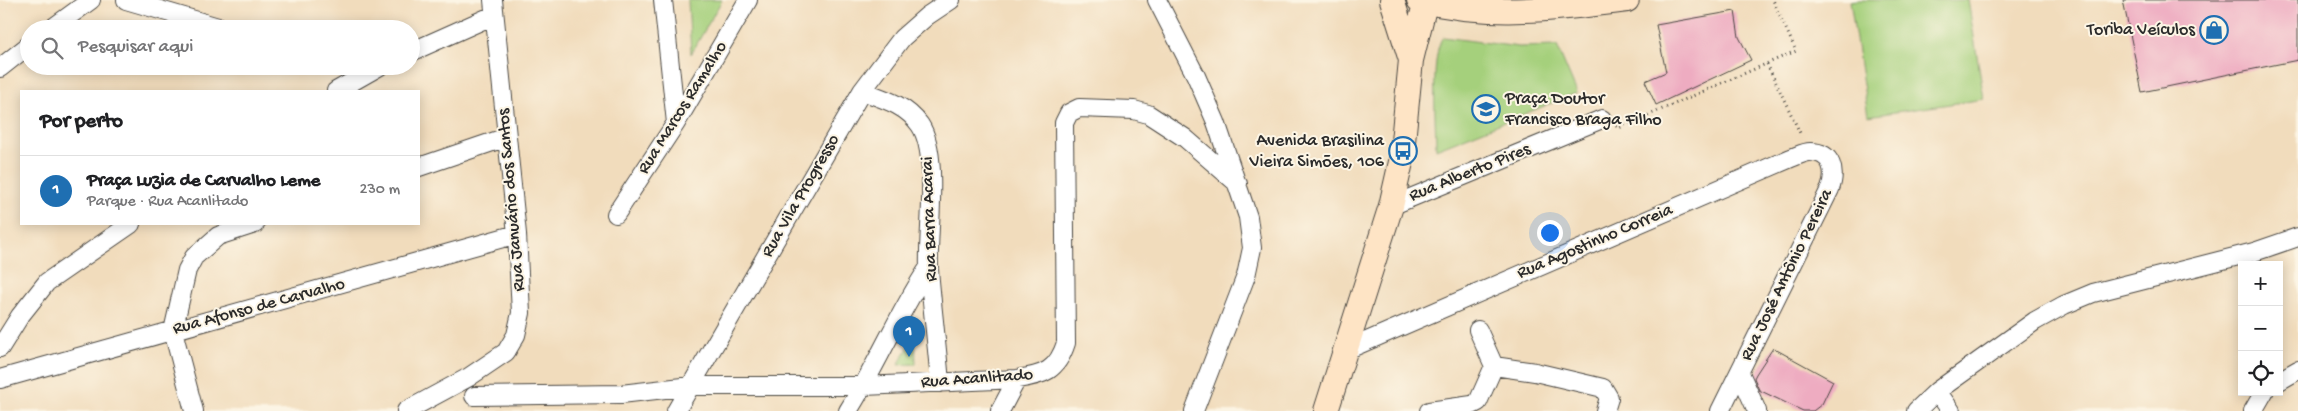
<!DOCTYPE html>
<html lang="pt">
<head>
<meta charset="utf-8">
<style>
	:root { --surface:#fff; --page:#f2f2f2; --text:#202124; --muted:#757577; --line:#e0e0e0; --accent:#1f6fb2 }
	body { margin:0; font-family:"Gochi Hand",sans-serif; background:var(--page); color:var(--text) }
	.controls { position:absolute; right:15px; bottom:15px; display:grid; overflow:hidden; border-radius:0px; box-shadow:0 2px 12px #0003 }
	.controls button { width:45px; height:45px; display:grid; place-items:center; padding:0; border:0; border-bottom:1px solid var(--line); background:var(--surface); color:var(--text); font:25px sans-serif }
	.you { position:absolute; left:1549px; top:232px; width:18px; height:18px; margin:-12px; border:4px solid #fff; border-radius:50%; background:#1a73e8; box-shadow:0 0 0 8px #1a73e833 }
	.badge { display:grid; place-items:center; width:32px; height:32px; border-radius:50%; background:var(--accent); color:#fff; font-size:16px; font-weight:700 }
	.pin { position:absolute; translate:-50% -41px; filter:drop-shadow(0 1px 2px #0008) }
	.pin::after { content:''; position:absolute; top:26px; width:18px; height:15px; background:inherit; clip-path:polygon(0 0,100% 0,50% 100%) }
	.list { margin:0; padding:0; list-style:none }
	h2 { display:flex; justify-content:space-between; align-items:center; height:65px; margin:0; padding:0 20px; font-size:21px }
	h2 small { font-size:16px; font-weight:400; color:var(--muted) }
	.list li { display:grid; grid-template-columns:32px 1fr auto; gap:15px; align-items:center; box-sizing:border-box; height:70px; padding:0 20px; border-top:1px solid var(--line) }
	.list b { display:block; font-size:19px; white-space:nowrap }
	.list p { margin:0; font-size:16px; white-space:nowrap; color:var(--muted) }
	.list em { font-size:16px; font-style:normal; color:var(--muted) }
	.icon { flex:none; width:28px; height:28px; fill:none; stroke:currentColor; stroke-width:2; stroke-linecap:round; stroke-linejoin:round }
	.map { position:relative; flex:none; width:2298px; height:411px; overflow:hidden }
	.search { position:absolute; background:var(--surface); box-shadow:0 2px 12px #0003; left:20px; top:20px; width:400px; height:55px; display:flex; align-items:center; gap:12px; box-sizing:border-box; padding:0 18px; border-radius:28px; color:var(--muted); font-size:19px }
	.panel { position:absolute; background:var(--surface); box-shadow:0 2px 12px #0003; left:20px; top:90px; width:400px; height:135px; border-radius:0px }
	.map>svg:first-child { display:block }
	.green { fill:#a5d07c; stroke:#687e54 }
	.building { fill:#eeacc1 }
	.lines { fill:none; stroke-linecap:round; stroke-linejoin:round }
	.street-casing { stroke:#494641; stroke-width:20 }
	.secondary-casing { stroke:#494641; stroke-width:26 }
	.path { stroke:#494641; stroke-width:3; stroke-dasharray:1 4; stroke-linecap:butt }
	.street { stroke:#fff; stroke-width:18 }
	.secondary { stroke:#fee4c5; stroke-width:24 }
	.labels { text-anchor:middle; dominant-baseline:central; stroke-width:4; stroke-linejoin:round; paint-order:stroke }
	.poi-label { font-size:18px; fill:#2b2b2b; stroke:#fcf5e5; text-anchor:end }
	.street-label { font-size:18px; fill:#2b2b2b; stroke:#fcf5e5 }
</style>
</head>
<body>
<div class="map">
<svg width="2298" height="411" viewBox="0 0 2298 411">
	<rect width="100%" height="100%" fill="#fcf5e5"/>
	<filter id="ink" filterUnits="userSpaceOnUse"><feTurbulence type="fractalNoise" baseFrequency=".02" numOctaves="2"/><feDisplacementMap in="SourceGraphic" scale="10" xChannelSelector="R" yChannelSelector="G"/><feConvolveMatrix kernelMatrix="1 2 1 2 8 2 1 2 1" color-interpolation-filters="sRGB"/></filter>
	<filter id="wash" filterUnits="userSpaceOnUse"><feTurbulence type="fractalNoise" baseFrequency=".0096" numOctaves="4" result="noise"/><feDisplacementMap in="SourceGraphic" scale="20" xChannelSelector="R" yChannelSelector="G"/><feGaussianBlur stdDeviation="1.12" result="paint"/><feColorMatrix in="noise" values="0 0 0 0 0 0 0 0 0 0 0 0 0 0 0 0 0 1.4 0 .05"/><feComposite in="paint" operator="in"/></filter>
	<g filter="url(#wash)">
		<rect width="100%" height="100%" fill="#f1dcbc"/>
		<path class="green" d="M688,0H722L691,54Z
			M1858,0H1968L1984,99L1868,116L1850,1Z
			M1443,37L1519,47L1557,46L1577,93L1436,149C1436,126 1430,53 1443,37Z
			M915,336L916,364L898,365Z"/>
		<g id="blocks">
			<path class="building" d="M2123,0H2298V60L2142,92Z
				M1735,11L1739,37L1751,60L1656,105L1645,81L1666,72L1656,25Z
				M1773,348L1833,381L1822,404L1813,411H1803L1759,390L1754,378L1756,374Z"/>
		</g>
	</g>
	<g filter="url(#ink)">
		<use href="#blocks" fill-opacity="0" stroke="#494641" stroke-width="1"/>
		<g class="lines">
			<defs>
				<path id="street" d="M126,0L225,29
					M663,0L676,123
					M1157,0L1196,76L1216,122L1248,217L1252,248L1246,276L1194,411
					M51,29L91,0
					M411,52L494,15
					M0,68L29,45
					M336,91L380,66
					M862,91C884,99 906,105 920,125C940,155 927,233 929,269C932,307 937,345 940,383
					M419,167L507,137
					M1391,206L1602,119
					M616,214L676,123L748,0
					M1478,330L1494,366
					M0,348L20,316L47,282L131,224
					M1344,351L1791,158C1797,156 1804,152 1810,152C1833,152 1836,172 1830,189L1720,411
					M1740,373L1757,411
					M0,379L517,234
					M2279,381L2298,370
					M1937,391L1951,411
					M474,396L621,394L691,386H864L1017,379C1044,375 1057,371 1066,343L1064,123L1069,113L1079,108L1134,110L1148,114L1185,138L1238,184
					M194,411L173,331L187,270L194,257L218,236L255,224
					M406,411L469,377L506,352L516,335L521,313L517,234L493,0
					M676,411L862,91L902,38L927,16L951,0
					M848,411C878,364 898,313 929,267
					M1000,411L1017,379
					M1429,411L1472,405L1478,402L1494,366L1535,372L1603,388L1609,398L1605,411
					M1916,411L1937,391L2035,321L2064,305L2093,293L2254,252L2298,237
					M2253,411L2264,392"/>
				<path id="secondary" d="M1392,0L1411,60
					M1419,0C1489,18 1558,9 1627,0
					M1326,411L1391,206L1401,162L1411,60L1426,0"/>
			</defs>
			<use href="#street" class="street-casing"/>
			<use href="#secondary" class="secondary-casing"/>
			<path class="path" d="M1767,64L1801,135
				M1616,126L1619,128L1796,51L1773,0"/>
			<use href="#street" class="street"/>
			<use href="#secondary" class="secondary"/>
		</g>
	</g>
	<defs>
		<symbol id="shop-ring" viewBox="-11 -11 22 22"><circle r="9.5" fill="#fcf5e5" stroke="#1f6fb2" stroke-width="1.5"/><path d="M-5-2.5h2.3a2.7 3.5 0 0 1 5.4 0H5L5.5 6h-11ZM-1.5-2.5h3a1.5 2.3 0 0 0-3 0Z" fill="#1f6fb2"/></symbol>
		<symbol id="school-ring" viewBox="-11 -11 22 22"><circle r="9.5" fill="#fcf5e5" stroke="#1f6fb2" stroke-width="1.5"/><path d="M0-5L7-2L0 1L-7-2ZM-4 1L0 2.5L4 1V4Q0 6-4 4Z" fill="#1f6fb2"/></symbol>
		<symbol id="bus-ring" viewBox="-11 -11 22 22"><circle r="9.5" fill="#fcf5e5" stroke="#1f6fb2" stroke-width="1.5"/><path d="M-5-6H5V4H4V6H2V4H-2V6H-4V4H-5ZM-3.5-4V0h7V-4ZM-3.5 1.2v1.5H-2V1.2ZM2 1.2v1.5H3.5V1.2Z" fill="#1f6fb2"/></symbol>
	</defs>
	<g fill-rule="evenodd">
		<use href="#shop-ring" x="2198" y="14" width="32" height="32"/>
		<use href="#school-ring" x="1470" y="93" width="32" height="32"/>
		<use href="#bus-ring" x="1387" y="135" width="32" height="32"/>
	</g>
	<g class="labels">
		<g class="poi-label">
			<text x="2195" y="30">Toriba Veículos</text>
			<text x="1505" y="99" text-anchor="start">Praça Doutor<tspan x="1505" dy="21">Francisco Braga Filho</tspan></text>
			<text x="1384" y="141">Avenida Brasilina<tspan x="1384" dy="21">Vieira Simões, 106</tspan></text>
		</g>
		<g class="street-label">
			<text transform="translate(683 108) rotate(-58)">Rua Marcos Ramalho</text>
			<text transform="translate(1470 173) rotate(-22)">Rua Alberto Pires</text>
			<text transform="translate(801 196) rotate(-60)">Rua Vila Progresso</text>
			<text transform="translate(512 200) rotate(-95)">Rua Januário dos Santos</text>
			<text transform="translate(930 219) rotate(-92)">Rua Barra Acarai</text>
			<text transform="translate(1595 242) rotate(-23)">Rua Agostinho Correia</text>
			<text transform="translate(1787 275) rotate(-64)">Rua José Antônio Pereira</text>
			<text transform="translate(259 307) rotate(-15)">Rua Afonso de Carvalho</text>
			<text transform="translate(977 379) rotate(-4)">Rua Acanlitado</text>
		</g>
	</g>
</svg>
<div class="controls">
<button>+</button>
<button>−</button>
<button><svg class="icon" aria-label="locate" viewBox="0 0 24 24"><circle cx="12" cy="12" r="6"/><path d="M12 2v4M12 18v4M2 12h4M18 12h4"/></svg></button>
</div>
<div class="you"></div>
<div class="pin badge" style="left:909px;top:357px">1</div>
<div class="search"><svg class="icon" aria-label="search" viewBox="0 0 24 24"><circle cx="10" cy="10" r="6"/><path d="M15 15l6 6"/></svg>Pesquisar aqui</div>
<section class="panel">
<h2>Por perto<small></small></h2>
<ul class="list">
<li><span class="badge">1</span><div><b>Praça Luzia de Carvalho Leme</b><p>Parque · Rua Acanlitado</p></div><em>230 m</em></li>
</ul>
</section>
</div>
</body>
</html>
